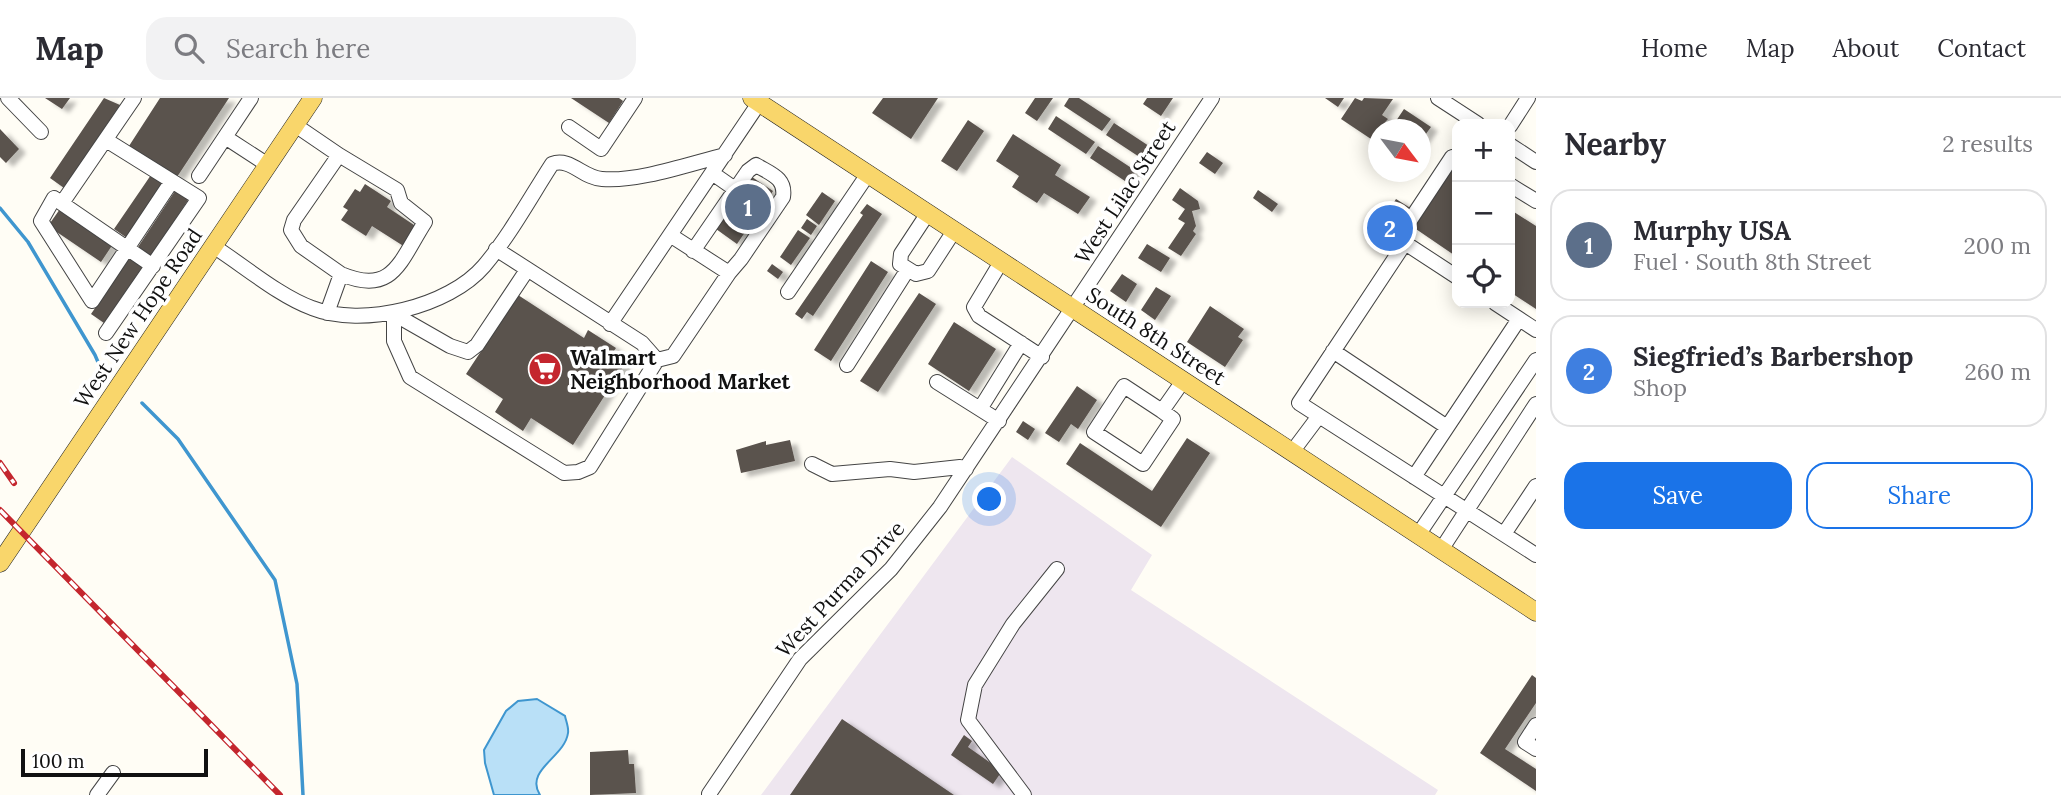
<!DOCTYPE html>
<html lang="en">
<head>
<meta charset="utf-8">
<style>
	:root { --surface:#fff; --page:#f2f2f3; --text:#2b2b33; --muted:#7c7c81; --line:#e1e1e2; --accent:#1a73e8 }
	body { margin:0; font-family:Lora,serif; background:var(--page); color:var(--text) }
	.controls { position:absolute; right:21px; top:21px; display:grid; overflow:hidden; border-radius:14px; box-shadow:0 4px 18px #0003 }
	.controls button { width:63px; height:63px; display:grid; place-items:center; padding:0; border:0; border-bottom:2px solid var(--line); background:var(--surface); color:var(--text); font:35px sans-serif }
	.compass { position:absolute; left:1368px; top:21px; width:63px; height:63px; border-radius:50%; background:var(--surface); box-shadow:0 4px 18px #0003; rotate:122deg }
	.scale { position:absolute; left:21px; bottom:18px; width:187px; box-sizing:border-box; padding-left:7px; border:4px solid #111; border-top:0; font-size:19px; line-height:24px; white-space:nowrap; color:#111; -webkit-text-stroke:5px #fff; paint-order:stroke }
	.you { position:absolute; left:990px; top:402px; width:24px; height:24px; margin:-18px; border:5px solid #fff; border-radius:50%; background:#1a73e8; box-shadow:0 0 0 10px #1a73e833 }
	.badge { display:grid; place-items:center; width:46px; height:46px; border-radius:50%; background:var(--accent); color:#fff; font-size:23px; font-weight:700 }
	.pin { position:absolute; translate:-50% -50%; border:4px solid #fff; box-shadow:0 2px 7px #0006 }
	.list { margin:0; padding:0; list-style:none }
	h2 { display:flex; justify-content:space-between; align-items:center; height:91px; margin:0; padding:0 28px; font-size:30px }
	h2 small { font-size:23px; font-weight:400; color:var(--muted) }
	.list li { display:grid; grid-template-columns:46px 1fr auto; gap:21px; align-items:center; box-sizing:border-box; height:112px; margin:0 14px 14px; padding:0 14px; border:2px solid var(--line); border-radius:21px }
	.list b { display:block; font-size:26px; white-space:nowrap }
	.list p { margin:0; font-size:23px; white-space:nowrap; color:var(--muted) }
	.list em { font-size:23px; font-style:normal; color:var(--muted) }
	.actions { display:flex; gap:14px; padding:21px 28px }
	.actions a { flex:1; padding:16px 0; border:2px solid var(--accent); border-radius:21px; text-align:center; font-size:24px; color:var(--accent) }
	.actions .main { background:var(--accent); color:#fff }
	.icon { flex:none; width:38px; height:38px; fill:none; stroke:currentColor; stroke-width:2; stroke-linecap:round; stroke-linejoin:round }
	.map { position:relative; flex:none; width:1536px; height:697px; overflow:hidden }
	header { display:flex; align-items:center; gap:42px; box-sizing:border-box; height:98px; padding:0 35px; background:var(--surface); border-bottom:2px solid var(--line) }
	header strong { font-size:33px }
	nav { display:flex; gap:38px; margin-inline-start:auto; font-size:24px }
	.search { width:490px; height:63px; background:var(--page); display:flex; align-items:center; gap:18px; box-sizing:border-box; padding:0 24px; border-radius:21px; color:var(--muted); font-size:26px }
	main { display:flex }
	aside { flex:1; background:var(--surface) }
	.map>svg:first-child { display:block }
	.industrial { fill:#eee6ef }
	.water { fill:#b9e0f7; stroke:#3f96cf; stroke-width:2 }
	.lines { fill:none; stroke-linecap:round; stroke-linejoin:round }
	.stream { stroke:#3f96cf; stroke-width:3.5 }
	.building { fill:#5a524d; filter:url(#shadow) }
	.minor-casing { stroke:#444; stroke-width:16 }
	.major-casing { stroke:#222; stroke-width:19 }
	.minor { stroke:#fff; stroke-width:14 }
	.major { stroke:#f9d66b; stroke-width:18 }
	.rail-casing { stroke:#c4262e; stroke-width:6 }
	.rail { stroke:#fff; stroke-width:3.5; stroke-dasharray:10; stroke-linecap:butt }
	.labels { text-anchor:middle; dominant-baseline:central; stroke-width:7; stroke-linejoin:round; paint-order:stroke }
	.street-label { font-size:21px; fill:#111; stroke:#fff }
	.poi-label { font-size:21px; font-weight:bold; fill:#111; stroke:#fff; text-anchor:start }
</style>
</head>
<body>
<header>
<strong>Map</strong>
<div class="search"><svg class="icon" aria-label="search" viewBox="0 0 24 24"><circle cx="10" cy="10" r="6"/><path d="M15 15l6 6"/></svg>Search here</div>
<nav><a>Home</a><a>Map</a><a>About</a><a>Contact</a></nav>
</header>
<main>
<div class="map">
<svg width="1536" height="697" viewBox="0 0 1536 697">
	<defs>
		<filter id="shadow"><feDropShadow dx="7" dy="4" stdDeviation="2" flood-color="#0004"/></filter>
	</defs>
	<rect width="100%" height="100%" fill="#fffdf5"/>
	<path class="industrial" d="M1012,359L1152,457L1131,492L1438,692L1435,697H761Z"/>
	<path class="water" d="M537,601L565,618C566,623 569,630 568,635C565,659 524,672 540,697H494L485,665L484,652L506,613L518,603Z"/>
	<g class="lines">
		<path class="stream" d="M0,110L28,144L95,257L103,276
			M142,305L178,341L275,482L297,586L303,697"/>
	</g>
	<path class="building" d="M45,0H70L62,11Z
		M104,0L120,7L64,90L50,80Z
		M160,0H229L177,79L129,48Z
		M571,0H619L623,3L609,25Z
		M883,0H938L911,41L872,15Z
		M1035,0H1053L1037,23L1025,15Z
		M1069,0H1079L1111,21L1102,33L1064,8Z
		M1147,0H1173L1161,18L1143,6Z
		M1325,0H1344L1338,9Z
		M1355,0L1362,3L1364,0L1393,1L1382,17L1388,21L1378,32L1374,43L1341,21Z
		M1404,11L1431,29L1420,44V32H1390Z
		M1056,18L1095,44L1086,56L1048,31Z
		M968,22L984,33L957,73L941,63Z
		M1114,25L1152,50L1144,62L1106,37Z
		M0,31L19,51L6,65L0,59Z
		M1013,36L1061,67L1055,77L1090,99L1078,116L1044,95L1037,105L1012,89L1019,78L996,63Z
		M1098,48L1136,73L1128,85L1090,60Z
		M1207,54L1223,65L1215,76L1199,65Z
		M1457,63V159L1413,129Z
		M153,74L166,83L127,140L114,131Z
		M752,79L773,93L737,146L716,131Z
		M365,86L391,103L387,109L417,129L405,149L372,128L366,138L341,122L348,112L343,109L355,91L360,94Z
		M177,90L190,99L151,158L138,149Z
		M1180,90L1198,103L1200,111L1192,113L1196,128L1193,133L1196,136L1181,158L1168,150L1185,125L1178,121L1185,111L1172,102Z
		M1258,92L1278,106L1272,114L1253,100Z
		M822,94L835,103L819,127L806,117Z
		M1396,101L1412,111L1386,153L1370,143Z
		M867,106L882,116L813,218L807,214L802,221L795,216L863,117L860,115Z
		M60,111L113,146L101,164L48,128Z
		M1514,114L1536,128V211L1510,194V120Z
		M807,121L817,128L811,137L801,130Z
		M798,132L810,140L791,167L780,159Z
		M1147,146L1170,160L1161,174L1138,160Z
		M130,159L143,168L104,225L91,216Z
		M871,163L888,174L831,263L814,252Z
		M772,166L783,174L778,181L767,173Z
		M1122,176L1137,186L1126,204L1110,193Z
		M1156,189L1171,198L1155,222L1141,212Z
		M919,195L936,206L878,294L860,283Z
		M518,197L584,240L588,232L616,250L611,257L625,266L573,347L531,320L523,333L495,314L503,301L466,276Z
		M1210,208L1244,231L1238,239L1243,242L1225,269L1187,244Z
		M954,224L996,251L969,293L928,266Z
		M1077,288L1097,302L1078,331L1071,326L1059,344L1045,335Z
		M1023,323L1035,331L1028,342L1016,334Z
		M1187,340L1210,355L1161,429L1066,366L1080,345L1152,393Z
		M790,342L795,363L741,375L736,352L766,343V347Z
		M1532,577L1536,580V605L1505,651L1536,671V693L1480,655Z
		M842,621L954,697H790Z
		M964,637L972,643L968,649L1002,673L993,686L951,657Z
		M628,652L629,666H634L636,695L590,697V654Z"/>
	<g class="lines">
		<defs>
			<path id="minor" d="M8,0L41,34
				M251,0L225,39L268,67
				M1438,0L1478,26
				M295,27L339,57L294,122L291,132L301,148L341,176L327,215
				M1510,28L1528,0
				M569,29L601,51L635,0
				M1510,47L1536,64
				M339,57L397,92L401,105L425,124C400,163 393,198 341,176
				M1457,58L1452,59L1409,124L1405,145L1299,305L1536,457
				M712,75L735,91
				M199,78L225,39
				M1510,87L1536,103
				M62,105L134,0
				M1405,145L1457,179
				M213,148C243,167 279,198 312,210C362,230 449,209 484,168C510,137 530,100 552,66C570,59 583,80 602,81C638,84 689,66 725,57
				M496,151L642,245L657,262
				M693,153L748,73L756,67C771,76 786,80 783,99L741,161L729,175
				M1001,164L974,209L979,218L1042,259
				M153,168L54,100L41,123L92,203L172,83
				M908,171L900,166L901,156L928,115
				M527,172L477,247L468,254L450,248L394,216V243L410,279L564,375L578,374L590,369L657,262L673,258L729,175L670,137
				M788,194L868,76
				M1495,205L1536,232
				M610,226L759,5
				M106,235L199,100L106,42
				M1333,253L1447,329
				M847,267L908,171L916,176L928,173L954,133
				M937,284L980,311
				M1162,313L1173,321L1143,366L1094,334L1124,288L1162,313L1183,283
				M999,323L980,311L1021,245
				M1292,354L1319,318
				M812,366L832,376L890,371L914,374L960,369L966,371
				M1414,379L1519,221
				M1504,436L1536,388
				M1418,437L1536,262
				M1441,452L1536,306
				M1536,627L1525,644L1536,651
				M709,696L800,561L891,471L940,409L1212,0
				M97,697L113,675
				M1024,697L968,622L975,587L1013,526L1057,471"/>
			<path id="major" d="M752,0L1536,514
				M0,465L313,0"/>
		</defs>
		<use href="#minor" class="minor-casing"/>
		<use href="#major" class="major-casing"/>
		<use href="#minor" class="minor"/>
		<use href="#major" class="major"/>
		<defs>
			<path id="rail" d="M0,365L14,385
				M0,412L280,697"/>
		</defs>
		<use href="#rail" class="rail-casing"/>
		<use href="#rail" class="rail"/>
	</g>
	<defs>
		<symbol id="supermarket-disc" viewBox="-11 -11 22 22"><circle r="9.5" fill="#c4262e" stroke="#fff"/><path d="M-6-5.5h2.5l.6 2H6L4.5 2H-2.5L-4.4-4H-6ZM-1.5 3.2a1.3 1.3 0 1 0 .1 0ZM3 3.2a1.3 1.3 0 1 0 .1 0Z" fill="#fff"/></symbol>
	</defs>
	<g fill-rule="evenodd">
		<use href="#supermarket-disc" x="526" y="252" width="38" height="38"/>
	</g>
	<g class="labels">
		<g class="street-label">
			<text transform="translate(1125 94) rotate(-57)">West Lilac Street</text>
			<text transform="translate(138 220) rotate(-56)">West New Hope Road</text>
			<text transform="translate(1156 238) rotate(33)">South 8th Street</text>
			<text transform="translate(840 491) rotate(-47)">West Purma Drive</text>
		</g>
		<g class="poi-label">
			<text x="570" y="259">Walmart<tspan x="570" dy="24">Neighborhood Market</tspan></text>
		</g>
	</g>
</svg>
<div class="controls">
<button>+</button>
<button>−</button>
<button><svg class="icon" aria-label="locate" viewBox="0 0 24 24"><circle cx="12" cy="12" r="6"/><path d="M12 2v4M12 18v4M2 12h4M18 12h4"/></svg></button>
</div>
<svg class="compass" viewBox="-18 -18 36 36"><path d="M0-13l5 13h-10z" fill="#e53935"/><path d="M0 13l5-13h-10z" fill="#7c7c81"/></svg>
<div class="scale">100 m</div>
<div class="you"></div>
<div class="pin badge" style="left:748px;top:109px;background:#5c6f8a">1</div>
<div class="pin badge" style="left:1390px;top:130px;background:#3f7fe0">2</div>
</div>
<aside>
<h2>Nearby<small>2 results</small></h2>
<ul class="list">
<li><span class="badge" style="background:#5c6f8a">1</span><div><b>Murphy USA</b><p>Fuel · South 8th Street</p></div><em>200 m</em></li>
<li><span class="badge" style="background:#3f7fe0">2</span><div><b>Siegfried’s Barbershop</b><p>Shop</p></div><em>260 m</em></li>
</ul>
<div class="actions"><a class="main">Save</a><a>Share</a></div>
</aside>
</main>
</body>
</html>
